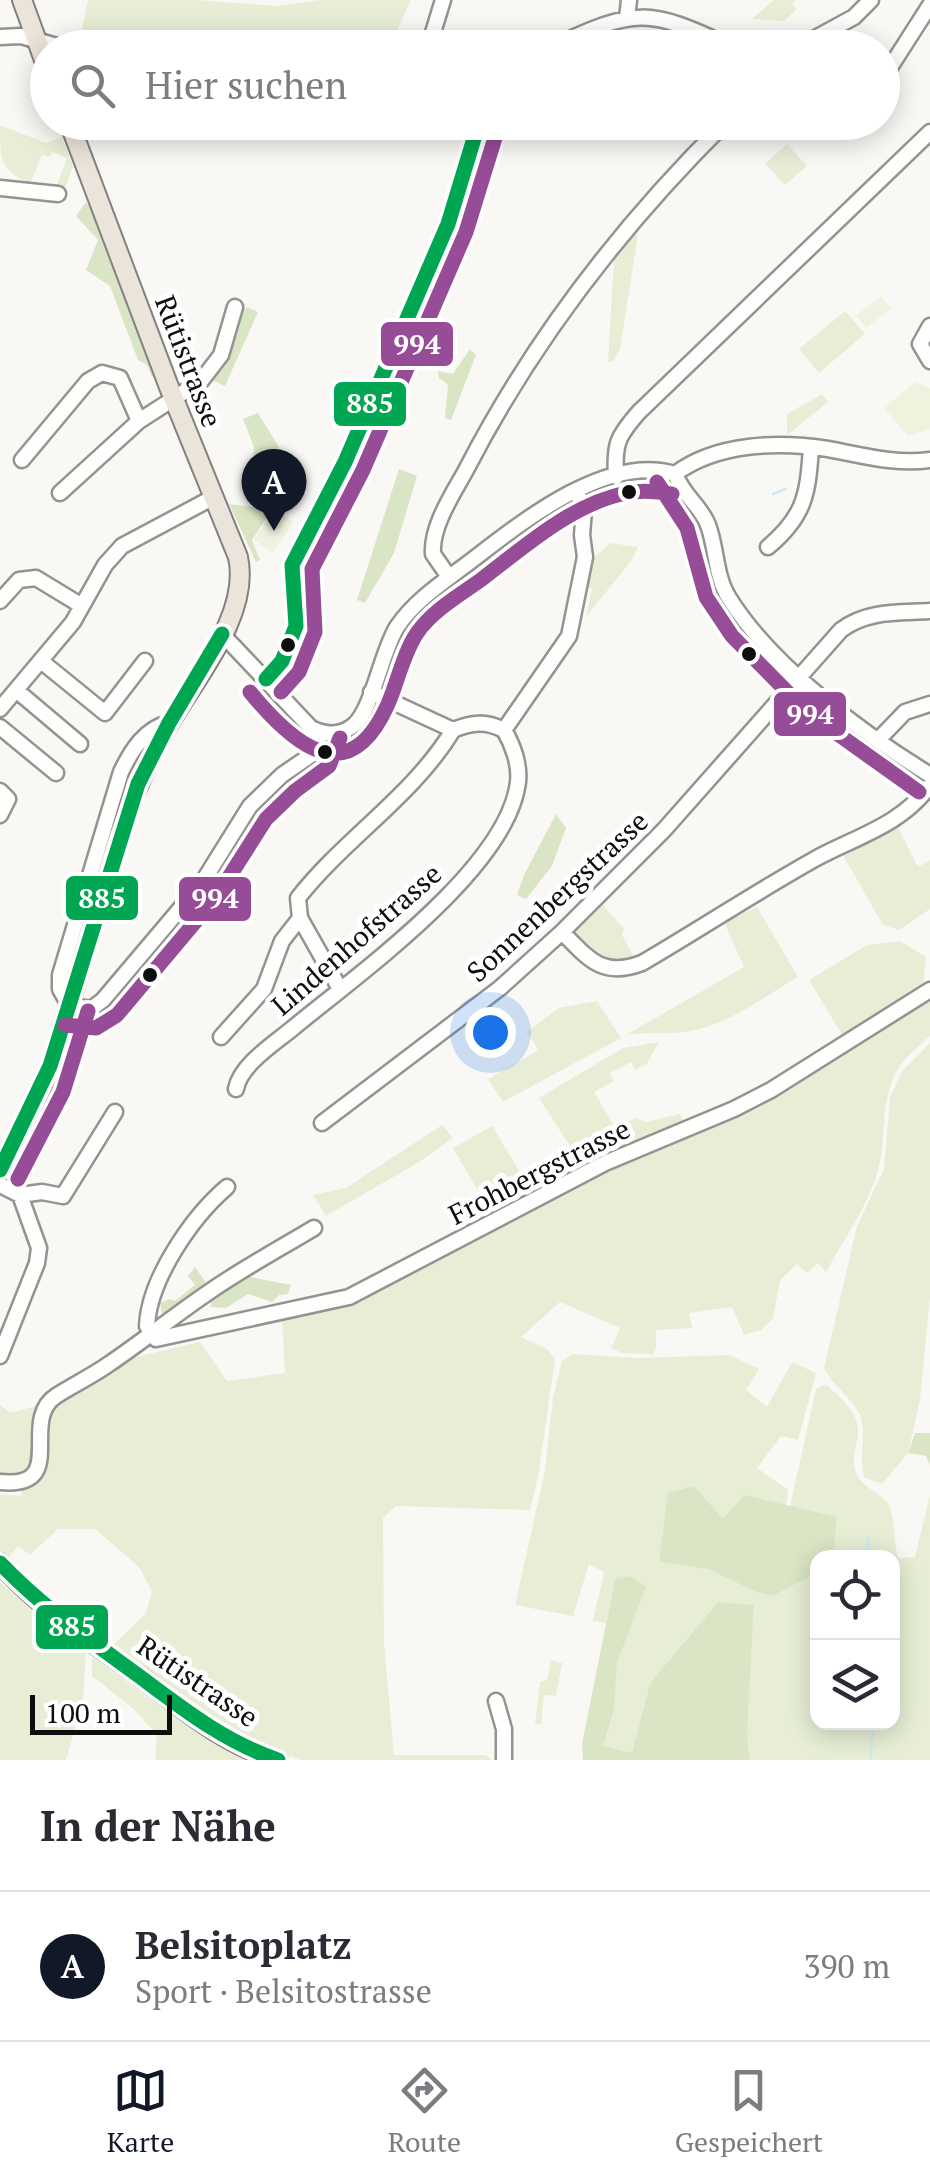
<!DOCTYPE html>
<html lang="de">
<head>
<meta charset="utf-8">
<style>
	:root { --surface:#fff; --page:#f2f2f3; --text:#2b2b33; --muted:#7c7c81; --line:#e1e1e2; --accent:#111827 }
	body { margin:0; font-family:"PT Serif",serif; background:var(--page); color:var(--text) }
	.controls { position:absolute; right:30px; bottom:30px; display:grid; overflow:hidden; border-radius:20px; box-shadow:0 5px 25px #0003 }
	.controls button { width:90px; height:90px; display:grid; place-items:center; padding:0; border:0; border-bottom:2px solid var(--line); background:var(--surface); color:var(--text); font:50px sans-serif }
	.scale { position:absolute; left:30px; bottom:25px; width:142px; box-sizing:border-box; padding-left:10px; border:5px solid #0e0e0e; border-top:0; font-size:28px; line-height:35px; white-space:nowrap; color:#0e0e0e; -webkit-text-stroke:8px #fff; paint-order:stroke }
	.you { position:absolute; left:490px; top:1032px; width:35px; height:35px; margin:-25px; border:8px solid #fff; border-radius:50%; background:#1a73e8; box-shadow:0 0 0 15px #1a73e833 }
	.badge { display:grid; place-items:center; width:65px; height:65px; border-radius:50%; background:var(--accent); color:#fff; font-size:32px; font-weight:700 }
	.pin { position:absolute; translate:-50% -82px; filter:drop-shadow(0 2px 5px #0008) }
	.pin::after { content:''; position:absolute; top:52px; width:35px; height:30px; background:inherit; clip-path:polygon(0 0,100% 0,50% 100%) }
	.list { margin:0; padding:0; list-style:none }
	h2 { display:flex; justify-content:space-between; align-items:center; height:130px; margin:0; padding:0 40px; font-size:42px }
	h2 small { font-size:32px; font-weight:400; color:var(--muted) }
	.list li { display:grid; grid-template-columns:65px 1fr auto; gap:30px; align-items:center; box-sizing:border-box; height:150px; padding:0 40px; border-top:2px solid var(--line) }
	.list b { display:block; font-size:38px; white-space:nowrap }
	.list p { margin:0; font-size:32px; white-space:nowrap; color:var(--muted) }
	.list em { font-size:32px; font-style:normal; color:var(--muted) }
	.icon { flex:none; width:55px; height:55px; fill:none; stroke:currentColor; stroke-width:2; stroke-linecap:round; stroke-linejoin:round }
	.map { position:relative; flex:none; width:930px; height:1760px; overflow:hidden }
	.search { position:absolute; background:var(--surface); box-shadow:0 5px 25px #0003; left:30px; right:30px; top:30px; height:110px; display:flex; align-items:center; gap:25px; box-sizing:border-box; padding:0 35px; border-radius:55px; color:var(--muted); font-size:38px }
	.sheet { height:280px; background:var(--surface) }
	nav { display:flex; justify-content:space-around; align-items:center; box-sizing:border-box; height:140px; border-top:2px solid var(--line); background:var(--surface); font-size:28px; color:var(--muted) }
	nav a { display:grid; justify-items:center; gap:5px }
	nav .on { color:var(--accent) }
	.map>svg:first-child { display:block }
	.green { fill:#e7eed5 }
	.forest { fill:#d9e5c4 }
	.pitch { fill:#f0f2de }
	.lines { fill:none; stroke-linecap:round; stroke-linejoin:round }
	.stream { stroke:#ccebf3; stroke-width:2.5 }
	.minor-casing { stroke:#949392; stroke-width:19 }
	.major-casing { stroke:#82817f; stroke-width:22 }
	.minor { stroke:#fefefd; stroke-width:14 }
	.major { stroke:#ebe4da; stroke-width:18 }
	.bus-1-casing { stroke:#fff; stroke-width:22 }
	.bus-2-casing { stroke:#fff; stroke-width:22 }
	.bus-1 { stroke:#00a651; stroke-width:15 }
	.bus-2 { stroke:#974c98; stroke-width:15 }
	.bus-dot { fill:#0e0e0e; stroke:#fff; stroke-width:4 }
	.labels { text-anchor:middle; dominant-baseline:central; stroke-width:10; stroke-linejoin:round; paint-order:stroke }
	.street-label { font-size:28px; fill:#0e0e0e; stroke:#fff }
	.line-badge { stroke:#fff; stroke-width:4 }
	.badge-label { font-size:28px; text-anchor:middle; font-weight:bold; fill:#fff }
</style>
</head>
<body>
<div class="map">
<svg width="930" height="1760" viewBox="0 0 930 1760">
	<rect width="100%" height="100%" fill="#faf8f4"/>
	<path class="green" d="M88,0H198L277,6L319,0H411L398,28L403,39L381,48L108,47L80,39Z
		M774,0H796L792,4L797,9L784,21L752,19Z
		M0,125L46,143L62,137L73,166L65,188L56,187L67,158L52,152L50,157L42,155L30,184C0,168 0,163 0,125Z
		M787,144L807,166L785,185L765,164Z
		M634,234L638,235L620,349L613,361L608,362L614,260Z
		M845,311L865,334L819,373L799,349Z
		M822,394L828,402L787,435V414Z
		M611,543L638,547L631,561L586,617L592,589L583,587L589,562Z
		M896,823L918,867L930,860V909L899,930L883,925L843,855Z
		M602,904L624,929L622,935L635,959C606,963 595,956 574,936V929Z
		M757,907L798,977C765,996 728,1025 690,1031C669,1035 648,1031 626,1035L744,967L724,922Z
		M900,941L926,957L923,988L844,1038L809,980L867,945Z
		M930,994V1036C921,1045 909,1053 902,1063C876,1099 890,1144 874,1183C862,1214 842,1243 826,1272L818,1263L807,1273L797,1264L780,1280L773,1319L761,1330L744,1335L732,1307L689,1313L692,1328L656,1330V1349L653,1354L621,1353L611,1348L620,1328L560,1302L521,1337L547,1349L555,1359L539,1471L530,1510L396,1506L383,1518L384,1643L394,1755H486L491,1760H300L225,1731L111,1647L146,1613L152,1591L139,1567L95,1529H58L30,1555L18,1546L2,1566L0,1563V1494L22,1496L19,1483L0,1473V1405L10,1413L47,1403L123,1360L200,1342L227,1381L285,1373L282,1318L348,1301L651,1148L747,1110Z
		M597,1001L621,1038L503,1102L488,1079L539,1050L526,1032L559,1008Z
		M659,1042L647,1064L635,1070L631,1062L610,1073L614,1081L594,1092L615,1128L635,1118L646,1122L680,1114L683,1121L583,1166L539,1098L623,1048Z
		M930,1043V1296L920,1400L908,1453L882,1484L864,1477C858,1455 868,1432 859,1413C850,1396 832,1385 824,1368L857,1226L884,1169L890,1098L903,1070Z
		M442,1125L453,1138L419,1162L326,1216L313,1195L346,1188Z
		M492,1126L533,1193L492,1215L453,1148Z
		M572,1354L638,1358L729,1355L759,1369L746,1390L767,1407L792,1362L816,1373L798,1440L781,1436L757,1468L788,1490L786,1506L744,1495L723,1520L659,1562L708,1569L756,1592L773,1596L817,1573L818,1722H892V1558L833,1557L836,1517L790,1507L816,1389L826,1384C840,1398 860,1413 858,1434C857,1444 853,1456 854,1465C857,1485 871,1487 884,1499C897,1511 893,1541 898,1558L915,1557L930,1495V1760H750L747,1735L754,1605L718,1602L650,1683L632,1754L603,1746L614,1710L617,1663L646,1587L615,1579L606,1623L593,1621L604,1572L589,1564L573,1616L515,1605L545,1471L553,1397L562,1361Z
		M0,1582L86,1651L83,1700L66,1760H0Z
		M92,1657C144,1693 194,1739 255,1760H155L157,1735L135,1710L92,1676Z
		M551,1660L562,1663L556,1696L544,1695L541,1725L535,1724L540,1682L547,1680Z"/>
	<path class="forest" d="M86,202L90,207L157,376L152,377L147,365L138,360L110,286L86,270L98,240L76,216Z
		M247,307L258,312L225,386L210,379C230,357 226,324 247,307Z
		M470,349L476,355L451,420L445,418L448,385L439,378L438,371L453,374Z
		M258,413L279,447L259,486L271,511L252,540L260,560L256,562L229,504L252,507L257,499L251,489L254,447L243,419Z
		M399,469L417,476L394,553L365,603L357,600Z
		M556,814L566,828L552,866L526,899L517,895L524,875Z
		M195,1267L210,1288L162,1314L160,1303L170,1299L175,1301L195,1285L188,1276Z
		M250,1277L291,1285L288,1294L279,1295L272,1302L248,1294L226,1308L211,1307V1299Z
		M915,1433H930V1465L926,1456L908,1453Z
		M694,1486L723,1519L744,1495L837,1517L833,1557L818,1558L817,1573L773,1596L756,1592L708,1569L659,1562L668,1493Z
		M631,1576L646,1587L617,1663L614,1710L603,1746L632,1753L650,1683L718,1602L754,1605L747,1735L750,1760H583L582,1744L615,1579Z"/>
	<path class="pitch" d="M881,296L891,309L866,328L856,315Z
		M915,382L930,388V429L908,436L884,408Z
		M275,509L294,522L272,553L254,540Z"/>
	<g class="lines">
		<path class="stream" d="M773,494L786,489
			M867,1558L868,1537
			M870,1760L874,1722"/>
		<defs>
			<path id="minor" d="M627,18L629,0
				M0,37L21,36L64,48
				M431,39L443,0
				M405,48L431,39L482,48
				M550,48C636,8 647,7 733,48
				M797,48L854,17L871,0
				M882,80L930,5
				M0,188L58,194
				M930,326L920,344L930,361
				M22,460L88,381L102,373L120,378L139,421
				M675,474C684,497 701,506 708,525C717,549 715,576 729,598C771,666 862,733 930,775
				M675,474C716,443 779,441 828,449C861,455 896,465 930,460
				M616,477C614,444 617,437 639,412L930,132
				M60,493L139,421L201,381L221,355L235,307
				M768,547C805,516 808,494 811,447
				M449,577L433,554C431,526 453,494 466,470C533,340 622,225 726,122
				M0,601L19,580L36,578L82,606
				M222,634L311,728C325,735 341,736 354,725C373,708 381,653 397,627C415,600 445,581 471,561C522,522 607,453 675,474
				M41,661L105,713L145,661
				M266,679L282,661L296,626L292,565L345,462L448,224L479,122
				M16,690L80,744
				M0,709L73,622L105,565L122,546L212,498
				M169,723C145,728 131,751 121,772L60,975V989L69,1005L91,1009L103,1000L202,883L250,806L282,775L314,753L321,732
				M0,727L56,773
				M504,730L569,636L585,557L582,535L584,510L576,490
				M878,740L905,712L930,704
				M0,791L8,799L0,815
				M562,932C589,959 602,978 642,963C700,929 756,892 815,859C855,837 902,825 930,785
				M340,989L300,918L298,898C344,839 414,795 453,730
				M221,1037L264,989L282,941L300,918
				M236,1089C240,1065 275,1043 293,1028C357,975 508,868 518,782C520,765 513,745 504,730C485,721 473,722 453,730L371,692
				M322,1123L500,988L562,932L664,830L841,630C867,610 899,613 930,611
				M0,1185L20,1195L42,1192L63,1196L115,1112
				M227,1187C192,1217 149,1279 147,1326L156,1339L349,1297L605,1163L734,1109L771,1090L930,990
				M0,1356L37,1263L39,1248L20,1195
				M0,1482C70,1489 18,1421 56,1396C73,1385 92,1376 109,1364C143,1341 175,1315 209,1292C242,1269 279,1249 314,1228
				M496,1701L504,1729V1760"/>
			<path id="major" d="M22,0L48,71
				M0,1170C17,1136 38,1103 50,1067C89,955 107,832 166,729C193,680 251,616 238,557L169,387L69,122
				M0,1563C39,1607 92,1642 139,1676C183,1709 225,1745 278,1760"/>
		</defs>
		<use href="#minor" class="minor-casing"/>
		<use href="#major" class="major-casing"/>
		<use href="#minor" class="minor"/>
		<use href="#major" class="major"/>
		<defs>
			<path id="bus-1" d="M266,679L282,661L296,626L292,565L345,462L448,224L479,122
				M0,1170L50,1066L138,784L169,723L222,634
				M0,1563C42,1607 90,1640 139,1676C183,1709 225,1742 278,1760"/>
			<path id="bus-2" d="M657,482L687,528L706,597L732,636L807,712L919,792
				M250,692C292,743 348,794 388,704C398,681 403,654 417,633C433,610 460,595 482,579C525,546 572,504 626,493C642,490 656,491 672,494
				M281,692L299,672L315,632L312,569L363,470L466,232L498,128
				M65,1025L96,1028L117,1015L217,896L266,819L295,791L329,766L340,738
				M18,1179L63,1092L88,1011"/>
		</defs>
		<use href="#bus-1" class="bus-1-casing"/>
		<use href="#bus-2" class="bus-2-casing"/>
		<use href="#bus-1" class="bus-1"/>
		<use href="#bus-2" class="bus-2"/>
	</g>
	<g class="bus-dot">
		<circle cx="629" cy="492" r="9"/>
		<circle cx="288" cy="645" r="9"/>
		<circle cx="749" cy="654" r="9"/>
		<circle cx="325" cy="752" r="9"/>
		<circle cx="150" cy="975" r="9"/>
	</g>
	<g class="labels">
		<g class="street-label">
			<text transform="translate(189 361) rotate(69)">Rütistrasse</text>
			<text transform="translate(557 896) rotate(-43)">Sonnenbergstrasse</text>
			<text transform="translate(356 939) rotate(-41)">Lindenhofstrasse</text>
			<text transform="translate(539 1171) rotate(-27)">Frohbergstrasse</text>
			<text transform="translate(198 1681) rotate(34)">Rütistrasse</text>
		</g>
	</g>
	<g class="line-badge">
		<rect x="379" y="320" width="76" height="48" rx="10" fill="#974c98"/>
		<rect x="332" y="380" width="76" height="48" rx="10" fill="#00a651"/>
		<rect x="772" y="690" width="76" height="48" rx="10" fill="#974c98"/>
		<rect x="64" y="874" width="76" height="48" rx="10" fill="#00a651"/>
		<rect x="177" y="875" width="76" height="48" rx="10" fill="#974c98"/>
		<rect x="34" y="1603" width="76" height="48" rx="10" fill="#00a651"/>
	</g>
	<g class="badge-label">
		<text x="417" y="354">994</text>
		<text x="370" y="413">885</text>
		<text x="810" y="724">994</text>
		<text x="102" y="908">885</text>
		<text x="215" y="908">994</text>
		<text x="72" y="1636">885</text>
	</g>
</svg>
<div class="controls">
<button><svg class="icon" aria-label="locate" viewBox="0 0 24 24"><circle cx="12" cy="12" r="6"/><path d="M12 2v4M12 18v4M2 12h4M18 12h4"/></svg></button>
<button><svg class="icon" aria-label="layers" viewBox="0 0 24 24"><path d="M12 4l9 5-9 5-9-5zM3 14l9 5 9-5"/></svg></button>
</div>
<div class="scale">100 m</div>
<div class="you"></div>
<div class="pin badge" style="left:274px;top:531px">A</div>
<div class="search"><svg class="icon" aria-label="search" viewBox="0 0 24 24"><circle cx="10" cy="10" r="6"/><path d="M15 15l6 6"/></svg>Hier suchen</div>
</div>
<section class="sheet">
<h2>In der Nähe<small></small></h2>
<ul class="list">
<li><span class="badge">A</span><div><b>Belsitoplatz</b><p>Sport · Belsitostrasse</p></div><em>390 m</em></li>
</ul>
</section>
<nav>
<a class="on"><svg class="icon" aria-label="map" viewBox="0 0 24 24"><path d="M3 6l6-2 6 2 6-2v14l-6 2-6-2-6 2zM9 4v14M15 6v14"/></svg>Karte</a>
<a><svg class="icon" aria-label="directions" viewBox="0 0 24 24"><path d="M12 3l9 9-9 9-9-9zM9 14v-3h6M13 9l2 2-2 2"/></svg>Route</a>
<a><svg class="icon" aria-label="saved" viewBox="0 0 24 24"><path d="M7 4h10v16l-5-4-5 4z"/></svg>Gespeichert</a>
</nav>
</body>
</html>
